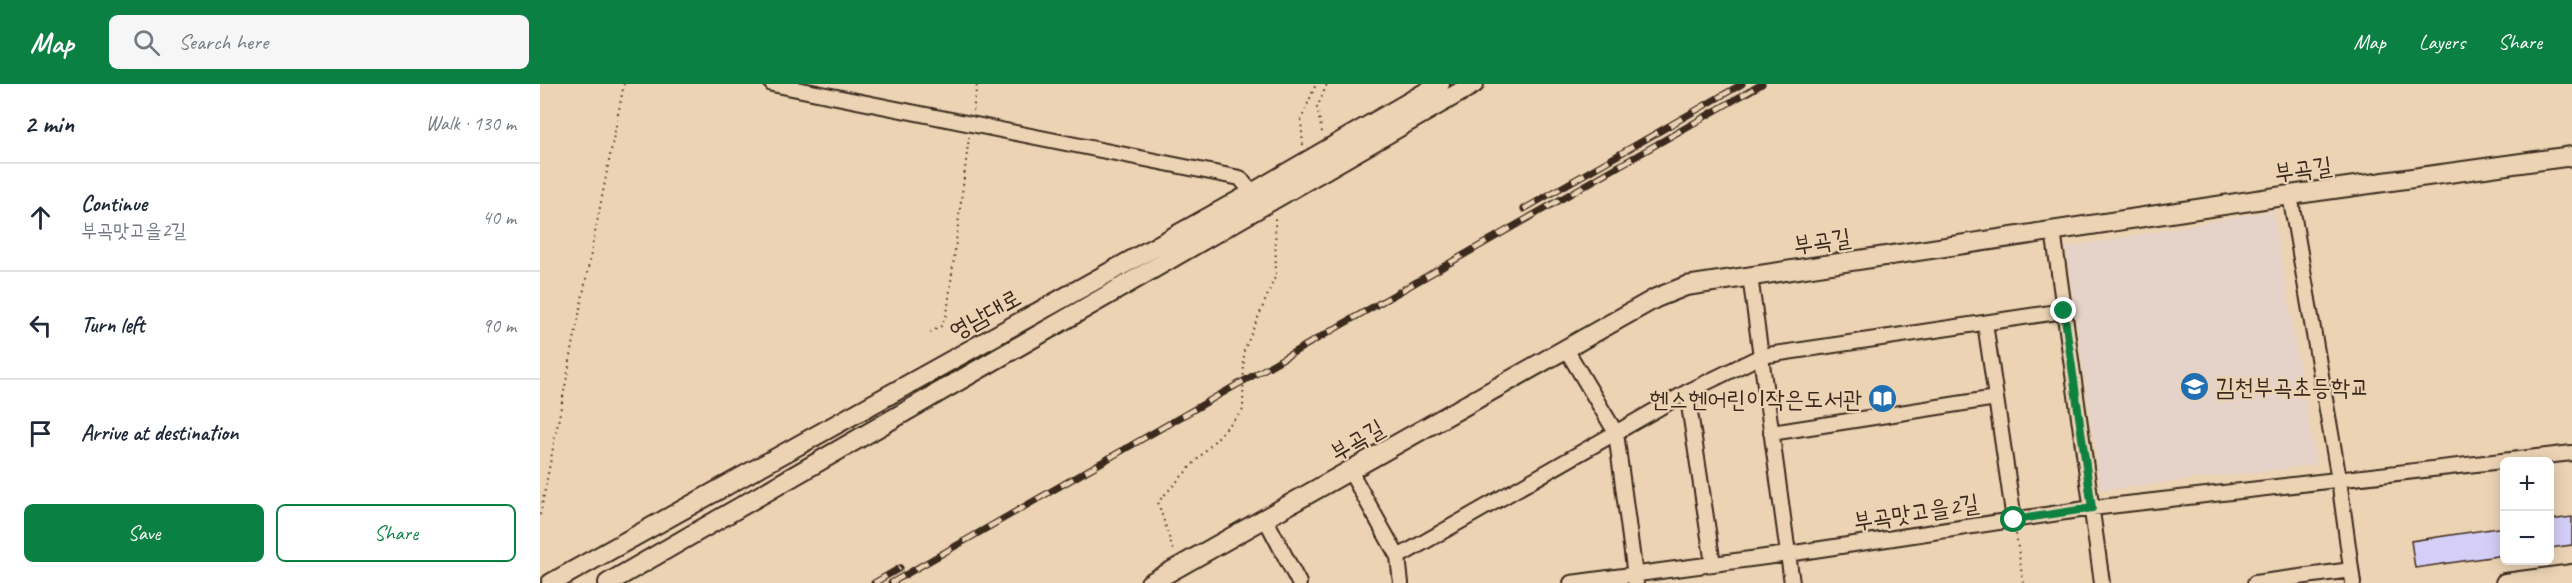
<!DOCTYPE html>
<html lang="en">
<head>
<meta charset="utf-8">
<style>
	:root { --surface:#fff; --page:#f6f6f7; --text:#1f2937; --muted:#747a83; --line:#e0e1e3; --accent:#0b8043 }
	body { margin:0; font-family:Caveat,"Poor Story",sans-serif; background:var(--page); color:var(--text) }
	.controls { position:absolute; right:18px; bottom:18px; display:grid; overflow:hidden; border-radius:9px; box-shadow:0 3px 15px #0003 }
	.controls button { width:54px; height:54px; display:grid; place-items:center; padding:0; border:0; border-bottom:2px solid var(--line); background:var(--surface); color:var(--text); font:30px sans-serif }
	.stop { position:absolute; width:18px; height:18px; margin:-14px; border:4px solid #0b8043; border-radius:50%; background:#fff }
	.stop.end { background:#0b8043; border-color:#fff; box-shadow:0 2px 6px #0008 }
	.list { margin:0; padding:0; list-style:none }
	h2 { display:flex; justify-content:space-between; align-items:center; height:78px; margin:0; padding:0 24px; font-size:26px }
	h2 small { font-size:20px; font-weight:400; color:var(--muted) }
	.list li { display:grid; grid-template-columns:39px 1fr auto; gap:18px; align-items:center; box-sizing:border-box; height:108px; padding:0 24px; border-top:2px solid var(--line) }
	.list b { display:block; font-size:22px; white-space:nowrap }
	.list p { margin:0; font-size:20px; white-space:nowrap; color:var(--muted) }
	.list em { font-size:20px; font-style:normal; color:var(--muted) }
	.actions { display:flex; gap:12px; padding:18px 24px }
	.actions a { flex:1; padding:14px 0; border:2px solid var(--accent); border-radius:9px; text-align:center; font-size:21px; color:var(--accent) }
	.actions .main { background:var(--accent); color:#fff }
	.icon { flex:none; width:33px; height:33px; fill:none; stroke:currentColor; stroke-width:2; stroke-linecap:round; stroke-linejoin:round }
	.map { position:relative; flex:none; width:2032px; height:499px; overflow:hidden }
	header { display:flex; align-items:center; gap:36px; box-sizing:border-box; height:84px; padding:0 30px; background:var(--accent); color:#fff }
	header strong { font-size:28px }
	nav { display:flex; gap:33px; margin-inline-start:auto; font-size:21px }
	.search { width:420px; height:54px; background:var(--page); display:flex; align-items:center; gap:15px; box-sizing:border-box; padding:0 21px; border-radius:9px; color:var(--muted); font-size:22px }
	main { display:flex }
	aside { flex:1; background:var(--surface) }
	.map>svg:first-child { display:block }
	.built { fill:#e5d2c8 }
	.building { fill:#d5cff8; stroke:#3b2a1e; stroke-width:1.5 }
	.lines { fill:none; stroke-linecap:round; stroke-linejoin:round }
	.street-casing { stroke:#3b2a1e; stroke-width:18 }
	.secondary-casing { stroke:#3b2a1e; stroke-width:22 }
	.path { stroke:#3b2a1e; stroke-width:2; stroke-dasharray:1.5 4.5; stroke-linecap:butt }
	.street { stroke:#ecd3b4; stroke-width:14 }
	.secondary { stroke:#ecd3b4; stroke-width:18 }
	.rail-casing { stroke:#3b2a1e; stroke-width:7 }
	.rail { stroke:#ecd3b4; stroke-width:4.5; stroke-dasharray:14; stroke-linecap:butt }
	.route { stroke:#0b8043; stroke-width:8 }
	.labels { text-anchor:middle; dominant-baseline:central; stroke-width:4.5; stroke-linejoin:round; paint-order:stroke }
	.street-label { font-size:24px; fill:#3b2a1e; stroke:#ecd3b4 }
	.poi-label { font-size:24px; fill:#3b2a1e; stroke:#ecd3b4; text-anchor:start }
</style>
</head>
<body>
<header>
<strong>Map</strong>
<div class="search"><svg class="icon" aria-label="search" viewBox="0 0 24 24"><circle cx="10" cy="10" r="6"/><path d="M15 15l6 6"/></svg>Search here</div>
<nav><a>Map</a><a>Layers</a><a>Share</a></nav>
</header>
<main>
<aside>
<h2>2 min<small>Walk · 130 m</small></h2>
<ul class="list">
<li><svg class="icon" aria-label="ahead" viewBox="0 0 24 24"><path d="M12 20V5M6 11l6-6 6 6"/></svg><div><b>Continue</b><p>부곡맛고을2길</p></div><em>40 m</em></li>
<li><svg class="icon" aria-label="left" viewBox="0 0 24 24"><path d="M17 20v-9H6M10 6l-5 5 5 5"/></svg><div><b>Turn left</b></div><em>90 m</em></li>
<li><svg class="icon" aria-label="arrive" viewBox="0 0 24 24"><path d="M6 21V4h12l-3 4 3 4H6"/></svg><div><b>Arrive at destination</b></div></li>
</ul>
<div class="actions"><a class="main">Save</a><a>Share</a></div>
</aside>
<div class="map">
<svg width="2032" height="499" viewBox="0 0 2032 499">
	<rect width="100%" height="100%" fill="#ecd3b4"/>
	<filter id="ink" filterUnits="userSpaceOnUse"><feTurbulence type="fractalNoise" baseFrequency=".0167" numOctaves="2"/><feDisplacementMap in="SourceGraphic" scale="12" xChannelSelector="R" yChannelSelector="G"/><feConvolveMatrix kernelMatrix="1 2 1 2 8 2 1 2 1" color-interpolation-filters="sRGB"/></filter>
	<g filter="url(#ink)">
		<path class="built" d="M1733,126L1776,381L1561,406L1526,164Z"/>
		<path class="building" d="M2032,433V461L2010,464V436Z
			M1964,443V471L1875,484L1871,457Z"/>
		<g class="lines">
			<defs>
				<path id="street" d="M232,0L700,94L712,109
					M1750,111L1799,396L1813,499
					M1513,146L1562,499
					M1210,192L1252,499
					M1445,239L1474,436
					M1026,265L1076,349L1096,499
					M1147,308L1173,480
					M1231,349L1456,314
					M810,387L858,473L861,499
					M725,434L759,499
					M858,473L1147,308L1221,272L1524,227
					M1031,499L1248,470L1552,424L2032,369
					M1715,499L1811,486"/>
				<path id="secondary" d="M11,499L712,109L900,0
					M68,499L934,0
					M610,499L1116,214L1146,202L1750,111L2032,72
					M1965,499L2032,490"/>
			</defs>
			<use href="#street" class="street-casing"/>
			<use href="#secondary" class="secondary-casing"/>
			<path class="path" d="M433,27L437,0
				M782,48L777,24L787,0
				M763,61L761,36L776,0
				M390,249L401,242L407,230L429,53
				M0,431L84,0
				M1476,450L1483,499
				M633,466L618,418L703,326L704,267L736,191L735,133"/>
			<use href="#street" class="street"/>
			<use href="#secondary" class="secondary"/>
			<defs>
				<path id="rail" d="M984,125L1202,0
					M334,499L360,484
					M351,499L1222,0"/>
			</defs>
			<use href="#rail" class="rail-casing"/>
			<use href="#rail" class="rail"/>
		</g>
	</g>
	<g class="lines" filter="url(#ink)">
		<path class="route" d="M1474,436L1552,424L1524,227"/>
	</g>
	<defs>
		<symbol id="school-disc" viewBox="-11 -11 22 22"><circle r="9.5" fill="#1f6fb2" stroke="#ecd3b4"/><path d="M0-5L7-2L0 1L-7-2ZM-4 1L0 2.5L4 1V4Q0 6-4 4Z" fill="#fff"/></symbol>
		<symbol id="library-disc" viewBox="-11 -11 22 22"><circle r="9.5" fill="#1f6fb2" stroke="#ecd3b4"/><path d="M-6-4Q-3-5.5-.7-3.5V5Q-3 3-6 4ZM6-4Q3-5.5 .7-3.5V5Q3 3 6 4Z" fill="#fff"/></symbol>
	</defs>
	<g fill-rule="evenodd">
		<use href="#school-disc" x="1638" y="286" width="33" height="33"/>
		<use href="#library-disc" x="1326" y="298" width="33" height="33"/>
	</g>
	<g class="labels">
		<g class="street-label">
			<text transform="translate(1763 85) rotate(-8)">부곡길</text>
			<text transform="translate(1282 157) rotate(-9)">부곡길</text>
			<text transform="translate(445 230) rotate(-29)">영남대로</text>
			<text transform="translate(817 356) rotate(-30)">부곡길</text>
			<text transform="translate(1376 428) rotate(-9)">부곡맛고을2길</text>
		</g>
		<g class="poi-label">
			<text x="1675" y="303">김천부곡초등학교</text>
			<text x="1322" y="315" text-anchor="end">헨스헨어린이작은도서관</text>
		</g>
	</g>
</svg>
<div class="controls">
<button>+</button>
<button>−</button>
</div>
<div class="stop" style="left:1474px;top:436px"></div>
<div class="stop end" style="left:1524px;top:227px"></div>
</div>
</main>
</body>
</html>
